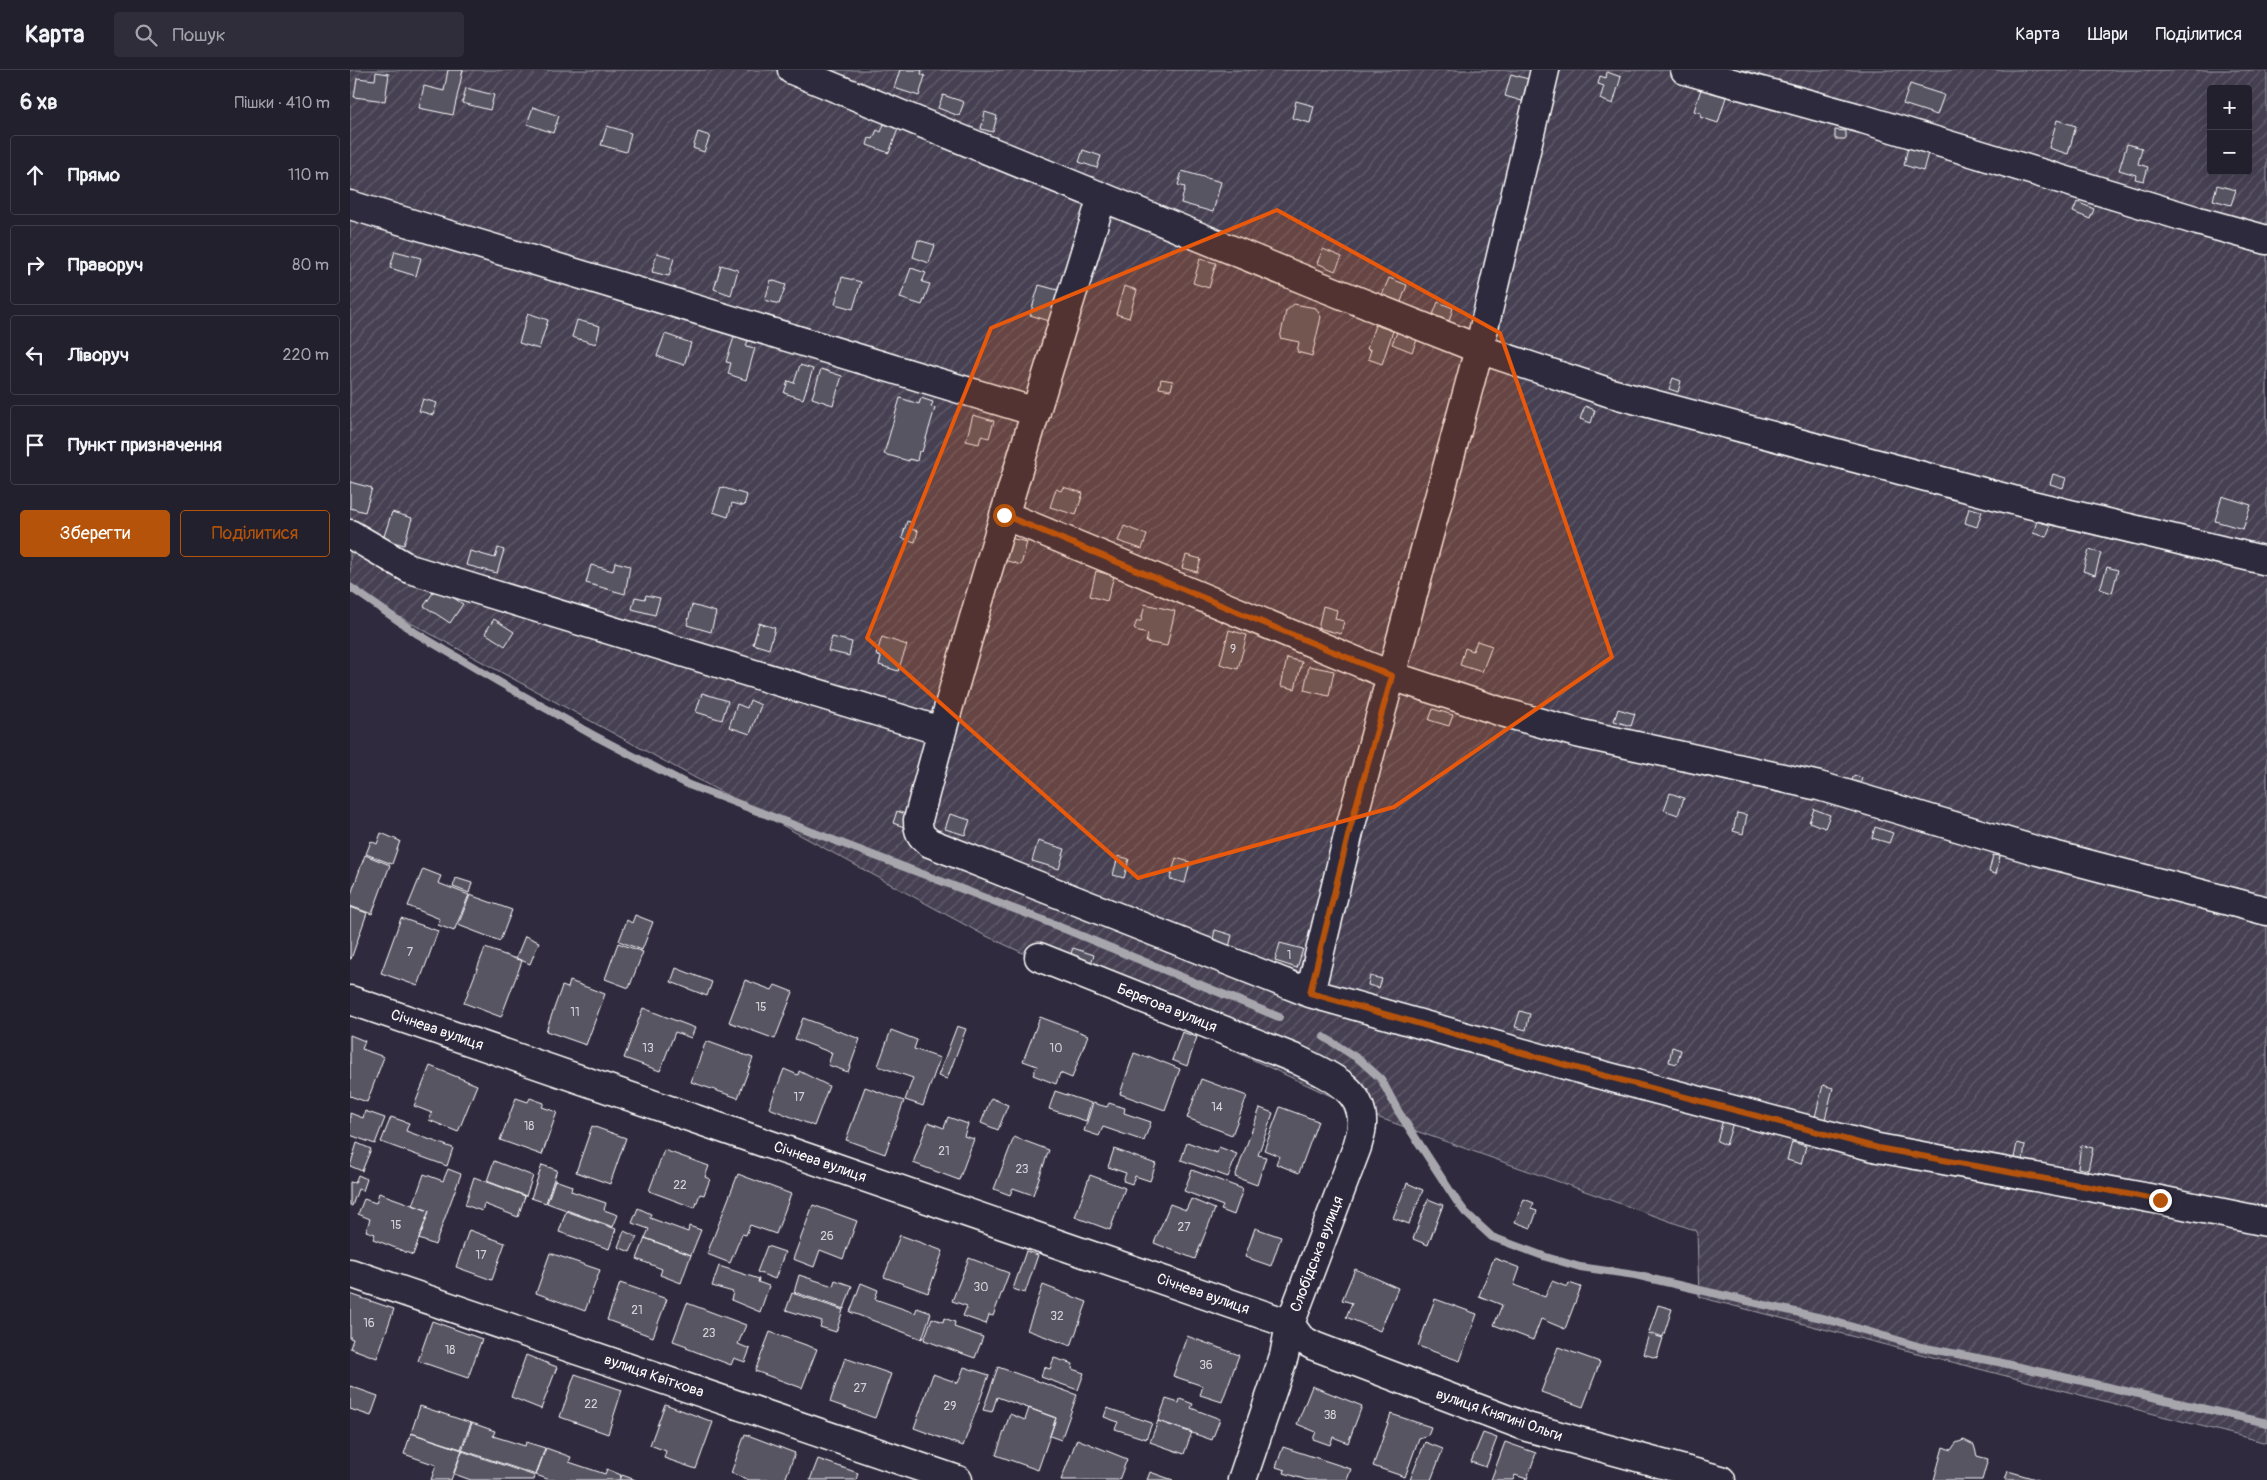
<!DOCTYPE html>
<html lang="uk">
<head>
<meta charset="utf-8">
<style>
	:root { --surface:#23202e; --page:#2f2d3a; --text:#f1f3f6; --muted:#a3a3aa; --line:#403e4a; --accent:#b45309 }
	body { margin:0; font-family:Pangolin,sans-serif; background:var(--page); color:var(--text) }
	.controls { position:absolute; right:15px; top:15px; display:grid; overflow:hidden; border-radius:5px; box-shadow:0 5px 20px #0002 }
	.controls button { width:45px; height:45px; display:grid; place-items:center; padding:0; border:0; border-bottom:1px solid var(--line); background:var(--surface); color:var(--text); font:25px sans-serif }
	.stop { position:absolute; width:15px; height:15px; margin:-11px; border:4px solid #b45309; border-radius:50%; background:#fff }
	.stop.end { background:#b45309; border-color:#fff; box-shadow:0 1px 5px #0008 }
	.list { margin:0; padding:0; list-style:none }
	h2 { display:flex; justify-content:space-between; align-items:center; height:65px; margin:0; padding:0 20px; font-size:21px }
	h2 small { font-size:16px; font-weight:400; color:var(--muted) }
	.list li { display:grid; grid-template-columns:32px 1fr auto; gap:15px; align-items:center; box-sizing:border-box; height:80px; margin:0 10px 10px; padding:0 10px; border:1px solid var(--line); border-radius:5px }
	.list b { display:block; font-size:19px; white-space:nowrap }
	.list em { font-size:16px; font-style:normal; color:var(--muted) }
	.actions { display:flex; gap:10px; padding:15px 20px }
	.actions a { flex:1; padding:11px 0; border:1px solid var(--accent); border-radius:5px; text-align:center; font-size:18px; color:var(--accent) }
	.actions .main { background:var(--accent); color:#fff }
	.icon { flex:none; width:28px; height:28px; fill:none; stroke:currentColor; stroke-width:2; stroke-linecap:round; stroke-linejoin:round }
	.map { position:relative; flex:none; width:1917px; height:1410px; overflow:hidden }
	header { display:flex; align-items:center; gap:30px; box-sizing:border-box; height:70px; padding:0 25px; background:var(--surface); border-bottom:1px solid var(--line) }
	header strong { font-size:24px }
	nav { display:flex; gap:28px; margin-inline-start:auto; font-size:18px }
	.search { width:350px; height:45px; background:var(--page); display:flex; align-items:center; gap:12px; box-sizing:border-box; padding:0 18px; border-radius:5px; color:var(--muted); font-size:19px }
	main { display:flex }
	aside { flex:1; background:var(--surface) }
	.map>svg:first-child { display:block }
	.garden { fill:url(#garden-furrows); stroke:#a2a0a8; fill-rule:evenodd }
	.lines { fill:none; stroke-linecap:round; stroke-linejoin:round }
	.stream { stroke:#a7a6ad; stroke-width:8 }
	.building { fill:#595564; stroke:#fff }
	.minor-casing { stroke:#fff; stroke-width:31 }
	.minor { stroke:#2f2a3d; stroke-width:28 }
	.route { stroke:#b45309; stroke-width:6 }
	.marked { fill:#e8590c; fill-opacity:0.2; stroke:#e8590c; stroke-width:4; stroke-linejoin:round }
	.labels { text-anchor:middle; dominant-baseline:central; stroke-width:5; stroke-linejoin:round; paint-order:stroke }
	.number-label { font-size:12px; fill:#d6d4d8 }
	.street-label { font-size:15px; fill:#fff; stroke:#2f2a3d }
</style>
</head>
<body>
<header>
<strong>Карта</strong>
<div class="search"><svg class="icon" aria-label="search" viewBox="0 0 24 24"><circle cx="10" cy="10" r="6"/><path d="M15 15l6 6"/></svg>Пошук</div>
<nav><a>Карта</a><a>Шари</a><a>Поділитися</a></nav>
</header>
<main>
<aside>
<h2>6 хв<small>Пішки · 410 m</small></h2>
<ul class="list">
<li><svg class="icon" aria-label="ahead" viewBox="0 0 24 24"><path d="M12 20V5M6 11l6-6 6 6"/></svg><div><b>Прямо</b></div><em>110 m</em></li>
<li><svg class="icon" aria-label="right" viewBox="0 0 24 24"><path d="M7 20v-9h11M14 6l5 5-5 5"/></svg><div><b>Праворуч</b></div><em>80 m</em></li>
<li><svg class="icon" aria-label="left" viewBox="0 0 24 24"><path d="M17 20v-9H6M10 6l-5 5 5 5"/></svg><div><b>Ліворуч</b></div><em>220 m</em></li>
<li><svg class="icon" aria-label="arrive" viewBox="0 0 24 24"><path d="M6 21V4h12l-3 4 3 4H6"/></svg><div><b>Пункт призначення</b></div></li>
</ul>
<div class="actions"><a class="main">Зберегти</a><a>Поділитися</a></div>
</aside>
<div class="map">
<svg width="1917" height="1410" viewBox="0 0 1917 1410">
	<defs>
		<pattern id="garden-furrows" width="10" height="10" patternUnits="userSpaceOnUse" patternTransform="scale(1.25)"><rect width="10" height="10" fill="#464152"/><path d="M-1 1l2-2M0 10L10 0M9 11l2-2" fill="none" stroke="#625e6c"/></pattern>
	</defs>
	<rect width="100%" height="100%" fill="#2f2a3d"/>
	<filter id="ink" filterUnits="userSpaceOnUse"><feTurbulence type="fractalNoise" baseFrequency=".02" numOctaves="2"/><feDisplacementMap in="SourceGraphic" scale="10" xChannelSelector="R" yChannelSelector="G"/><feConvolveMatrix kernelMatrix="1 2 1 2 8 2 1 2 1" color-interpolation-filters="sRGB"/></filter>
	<g filter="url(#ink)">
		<path class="garden" d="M0,0H1917V1373L1349,1227L1347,1161L1024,1046L632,864L0,520ZM1861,19H1898V101H1861Z"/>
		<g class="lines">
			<path class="stream" d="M0,517L66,563L149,612L243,665L339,715L688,848L929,947
				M974,967L1010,990L1031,1009L1048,1041L1106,1130L1115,1142L1142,1167L1196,1187L1230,1197L1285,1205L1476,1249L1571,1277L1648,1292L1917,1353"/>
		</g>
		<path class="building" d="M98,0H113L103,45L69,38L74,16L94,21Z
			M550,0H572L571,4L575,6L569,26L544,18Z
			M26,2L39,4L35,31L4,27L7,8L25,10Z
			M1257,2L1271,7L1263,34L1250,29L1254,16L1248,14L1250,6L1256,8Z
			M1161,4L1178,9L1172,31L1155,26Z
			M1560,14L1594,25L1587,45L1553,34Z
			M116,18L144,25L140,40L112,33Z
			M1351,19L1376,27L1368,53L1350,47L1351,43L1344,41Z
			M593,25L614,32L609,46L588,38Z
			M946,31L964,36L960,53L942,48Z
			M183,37L209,46L203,63L177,54Z
			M635,42L647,46L643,62L631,59Z
			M1707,50L1726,56L1718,84L1699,78Z
			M534,54L548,59L539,83L517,75L519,68L523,69L527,60L531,62Z
			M257,56L281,63L276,82L251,75Z
			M1485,60L1496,61V69H1485Z
			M348,62L360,66L354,82L343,78Z
			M1777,74L1792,78L1788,94L1798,97L1794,111L1785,109L1786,105L1769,100Z
			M1558,77L1578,83L1573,101L1554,95Z
			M733,80L751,86L747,98L729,92Z
			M832,101L871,112L863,142L831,133L835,117L828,115Z
			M1867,115L1886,120L1881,135L1863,130Z
			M1727,132L1744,139L1740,149L1723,142Z
			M568,170L585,175L579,193L563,187Z
			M973,179L992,187L985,201L967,193Z
			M45,181L71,188L66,206L40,198Z
			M307,183L324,188L319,206L302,202Z
			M850,189L866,193L859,218L843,213Z
			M371,195L388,200L381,225L364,219Z
			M561,198L576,203L572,212L580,214L572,235L550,228Z
			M492,207L511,212L503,239L485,234Z
			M1039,208L1057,215L1051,232L1032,225Z
			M421,210L436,215L429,234L415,230Z
			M689,215L715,222L706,253L680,245Z
			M774,216L787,220L779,248L766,244Z
			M1088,232L1103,238L1099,251L1083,245Z
			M944,234L966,238L971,247L962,286L947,282L949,272L930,268L936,241Z
			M178,243L198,250L189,279L169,273Z
			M227,250L250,256L246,274L222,267Z
			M1025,255L1043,261L1032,294L1018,289L1021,280L1017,279Z
			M1047,262L1067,270L1062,282L1042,274Z
			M315,264L341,273L334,295L307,286Z
			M385,264L399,268L396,276L405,278L396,310L378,304L381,293L376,292Z
			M450,295L463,299L453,329L434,323L438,311L444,313Z
			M471,299L492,306L483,335L462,328Z
			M1323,308L1331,311L1328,322L1319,319Z
			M811,309L823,311L821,320L809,318Z
			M550,328L569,334L571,328L583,332L581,337L585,338L572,382L569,381L567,391L559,389V391L534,384Z
			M73,329L87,333L83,345L69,341Z
			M1235,336L1245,340L1241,353L1230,349Z
			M623,345L644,351L639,368L631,366L629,374L616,371Z
			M1703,404L1716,408L1713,418L1700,414Z
			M0,412L22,418L15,442L0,438Z
			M371,417L397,425L394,436L382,433L378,447L363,442Z
			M713,417L733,423L726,445L700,437L706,419L711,421Z
			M1872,426L1901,435L1893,459L1865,451Z
			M1619,438L1632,441L1627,457L1615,453Z
			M42,442L62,448L54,475L33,469Z
			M557,451L563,453L561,459L568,461L565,472L552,468Z
			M1687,451L1701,455L1696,467L1683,463Z
			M774,456L797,465L792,479L768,471Z
			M660,468L677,472L671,495L654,490Z
			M148,478L154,480L147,503L116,495L120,481L145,488Z
			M1739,480L1751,483L1745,505L1733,501Z
			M836,485L851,489L847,502L832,498Z
			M265,492L280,496L275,524L236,513L241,495L263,501Z
			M1757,497L1768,500L1762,523L1750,519Z
			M746,501L764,506L757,531L740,526Z
			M87,517L113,534L100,553L74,536Z
			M296,525L310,528L305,545L282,539L285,527L295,529Z
			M795,534L825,541L817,576L796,572L798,564L789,562L784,558L787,551H791Z
			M342,535L366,542L361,562L337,555Z
			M973,536L987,540L985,549L994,551L991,564L968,558Z
			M144,549L164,562L155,576L135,563Z
			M409,553L425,558L419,579L403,574Z
			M879,560L897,565L888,599L870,594Z
			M482,567L502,572L499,586L478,581Z
			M532,567L557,575L548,601L529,595L531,587L526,585Z
			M1127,571L1142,576L1132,602L1110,595L1115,578L1123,581Z
			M937,588L952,592L945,619L931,616Z
			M959,596L984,601L979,626L954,620Z
			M352,623L378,631L372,650L346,642Z
			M400,630L411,635L400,664L379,657L387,634L397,638Z
			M1083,639L1103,645L1099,656L1079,650Z
			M1268,639L1285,644L1281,656L1264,651Z
			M1504,705L1512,708L1508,721L1499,718Z
			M1320,723L1334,728L1328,745L1314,740Z
			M1464,739L1480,745L1475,758L1459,752Z
			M547,741L566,748L562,760L543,753Z
			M1387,743L1397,745L1393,764L1383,761Z
			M600,744L620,750L615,765L595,759Z
			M1525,757L1543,763L1539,773L1522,768Z
			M31,763L50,771L42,794L16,784L21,771L27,774Z
			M688,771L715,779L709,799L682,791Z
			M15,785L40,795L22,844L0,836V827Z
			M1643,785L1650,786L1646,804L1639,802Z
			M768,786L779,789L774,808L763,805Z
			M826,788L840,792L835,813L820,809Z
			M73,799L91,806L88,813L119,825L104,861L88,855L90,849L58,836Z
			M106,808L122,813L119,823L103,817Z
			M120,825L162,840L150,871L108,855Z
			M0,837L17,843L1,889H0Z
			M285,845L303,852L292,880L269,871L277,850L282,853Z
			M51,848L88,861L68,916L31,903Z
			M865,860L882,865L879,877L862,873Z
			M175,866L189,872L180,894L166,888Z
			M268,873L293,882L279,918L255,909Z
			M930,873L953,879L947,898L925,891Z
			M135,878L172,891L151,947L114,933Z
			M723,878L744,885L737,904L716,897Z
			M326,898L362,912L357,926L321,912Z
			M1020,906L1032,909L1029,918L1018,915Z
			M395,910L422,920L425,915L443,922L425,969L379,952Z
			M220,911L255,924L236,975L196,961L212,916L218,918Z
			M293,938L345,958L341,968L325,962L310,1001L274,988Z
			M1170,941L1180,944L1176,960L1165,957Z
			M690,947L738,965L722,1008L710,1003L706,1014L683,1005L687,996L673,991Z
			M453,948L510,969L498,1002L478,995L482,983L445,969Z
			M607,956L616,959L597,1009L588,1006Z
			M541,960L567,970L564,979L590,988L573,1036L555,1030L563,1008L528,996Z
			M832,962L847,967L837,996L822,990Z
			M0,965L15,971L12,979L34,987L17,1032L0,1026Z
			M356,971L403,988L388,1028L341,1012Z
			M1322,977L1331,980L1327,994L1319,992Z
			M784,983L798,988V986L830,999L815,1040L770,1024Z
			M80,996L127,1015L108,1062L79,1050L82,1043L64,1036Z
			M434,999L448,1005L449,1001L479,1016L464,1056L419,1038Z
			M851,1009L897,1026L882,1065L837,1048Z
			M1473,1015L1483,1018L1475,1049L1465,1047Z
			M515,1017L554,1031L535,1084L496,1070Z
			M705,1021L741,1033L736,1051L699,1039Z
			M166,1028L178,1032L180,1028L194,1033L192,1037L207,1042L192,1085L150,1070Z
			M641,1028L658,1035L648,1060L631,1053Z
			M743,1033L757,1037L759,1033L775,1038L774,1043L801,1052L794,1071L753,1057L749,1066L734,1061Z
			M930,1037L968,1051L949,1103L926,1094L929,1086L914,1080Z
			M910,1038L923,1043L908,1085L916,1087L907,1115L885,1107Z
			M15,1041L35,1048L25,1074L0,1065V1043L13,1048Z
			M41,1047L59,1053L56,1061L103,1078L97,1096L31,1072Z
			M598,1047L618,1054L614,1066L624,1069L609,1110L563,1093L578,1052L594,1058Z
			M1373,1050L1383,1053L1376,1075L1367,1071Z
			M242,1056L276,1068L260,1114L226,1102Z
			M664,1067L699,1080L683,1125L663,1118L660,1125L644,1119Z
			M837,1072L867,1083L869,1077L887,1084L878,1107L831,1090Z
			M1442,1072L1456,1076L1451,1094L1437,1090Z
			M7,1073L21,1079L12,1101L0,1096Z
			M1667,1073L1675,1075L1673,1090L1664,1088Z
			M1731,1075L1743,1078L1738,1100L1728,1098Z
			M764,1079L806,1094L800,1111L785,1106L782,1114L773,1111L776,1103L758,1097Z
			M314,1080L359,1096L355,1107L360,1109L354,1125L350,1124L345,1138L299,1121Z
			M144,1091L183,1106L176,1126L137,1111Z
			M192,1095L207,1100L196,1133L181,1128Z
			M98,1099L111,1104L85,1175L69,1169L79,1141L63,1135L74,1104L93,1111Z
			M842,1100L893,1119L884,1145L871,1140L873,1136L834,1121Z
			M388,1104L441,1124L426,1164L400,1155L396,1165L392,1164L380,1193L357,1184Z
			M8,1105L17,1109L13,1121L8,1119L2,1136L0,1135V1112L5,1113Z
			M740,1105L775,1118L760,1160L725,1147Z
			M124,1107L175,1126L168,1147L134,1134L132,1141L115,1135Z
			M205,1110L222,1116L221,1121L256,1133L254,1140L268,1145L263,1157L197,1133Z
			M1057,1113L1073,1120L1059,1154L1043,1148Z
			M29,1123L79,1141L63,1185L23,1169L25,1164L16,1161L20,1149L8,1144L14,1129L26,1133Z
			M841,1129L865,1139L845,1189L804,1173L820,1134L836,1140Z
			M1078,1129L1093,1135L1078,1175L1063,1169Z
			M1174,1129L1184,1133L1181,1139L1187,1141L1181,1158L1165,1152Z
			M463,1135L507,1151L493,1189L470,1180L464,1197L443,1189Z
			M288,1138L301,1144L300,1148L338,1162L339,1156L351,1160L341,1185L295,1168L299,1159L282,1153Z
			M216,1141L266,1159L259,1179L209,1162Z
			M905,1158L931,1167L921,1196L895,1187Z
			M119,1160L155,1173L142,1210L106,1197Z
			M274,1161L287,1167L280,1182L268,1177Z
			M550,1165L593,1181L578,1223L534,1207Z
			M295,1168L341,1185L331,1213L310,1205L312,1199L287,1189Z
			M417,1176L435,1182L425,1209L407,1202Z
			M676,1181L688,1185L675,1223L663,1219Z
			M200,1183L250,1200L235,1241L186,1223Z
			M619,1188L659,1203L643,1246L639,1245L636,1254L613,1246L617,1236L602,1231Z
			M1144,1188L1170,1198L1164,1215L1195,1227L1202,1211L1217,1217L1219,1213L1231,1217L1215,1259L1191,1249L1183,1270L1144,1255L1152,1235L1129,1226Z
			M369,1196L409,1209L408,1212L419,1216L410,1242L381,1230L383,1222L362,1216Z
			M1005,1199L1048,1218L1030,1261L996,1247L1002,1233L992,1230Z
			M449,1205L483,1216L485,1210L502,1216L494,1239L444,1222Z
			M270,1213L317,1229L303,1267L257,1250Z
			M511,1213L528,1220L525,1229L565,1243L567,1238L581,1243L572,1269L500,1242Z
			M693,1215L737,1232L721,1276L677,1260Z
			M442,1223L493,1240L486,1262L470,1257L472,1251L436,1240Z
			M0,1224L44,1239L27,1288L0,1278L3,1269L0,1268Z
			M1085,1229L1127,1244L1110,1291L1068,1276Z
			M337,1233L396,1255L388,1274L400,1279L395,1292L384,1288L381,1295L336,1278L337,1276L323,1271Z
			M1308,1235L1322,1239L1313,1267L1299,1262Z
			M582,1248L593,1252L594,1248L605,1252L604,1257L633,1267L625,1288L574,1270Z
			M82,1251L132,1269L118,1308L68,1291Z
			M420,1262L467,1279L452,1318L405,1301Z
			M1299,1264L1313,1268L1307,1288L1293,1284Z
			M837,1266L889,1285L872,1332L850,1325L853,1316L823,1306Z
			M1208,1277L1250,1292L1233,1337L1191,1322Z
			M176,1285L207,1297L191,1339L161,1327Z
			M495,1288L541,1304L525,1348L480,1332Z
			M704,1288L723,1294L722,1299L734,1303L728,1320L691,1307L694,1297L700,1299Z
			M614,1297L639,1305L613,1376L564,1358L583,1304L608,1313Z
			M648,1297L727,1325L711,1370L700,1366L706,1348L647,1327L642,1342L633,1340Z
			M225,1304L272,1320L258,1364L210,1347Z
			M0,1316L28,1326L21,1346L0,1339Z
			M962,1316L1012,1336L998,1373L983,1367L980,1375L963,1369L966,1362L947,1354Z
			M816,1329L829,1333L830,1329L843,1334L841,1338L870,1349L862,1370L808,1351Z
			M315,1334L363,1352L346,1399L314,1388L316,1381L300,1375Z
			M70,1336L121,1353L111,1379L61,1363Z
			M679,1338L706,1348L688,1400L646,1385L660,1344L675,1350Z
			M757,1338L802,1353L796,1369L765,1359L768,1352L754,1347Z
			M1041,1344L1081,1357L1078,1365L1069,1368L1055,1407L1023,1396Z
			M808,1351L842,1362L834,1384L800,1372Z
			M122,1353L145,1361L143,1366L175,1376L176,1372L195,1378L186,1405L112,1380Z
			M61,1363L112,1380L101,1410H81L86,1395L54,1384Z
			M1133,1363L1147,1368L1136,1397L1121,1392Z
			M395,1364L445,1383L435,1410H399L381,1403Z
			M727,1369L777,1389L769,1410H711Z
			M1614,1370L1624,1375L1627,1386L1638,1389L1632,1410H1584L1593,1377L1601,1380L1606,1373Z
			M1075,1372L1093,1379L1081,1410H1060Z
			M1155,1372L1186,1383L1177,1409L1165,1405L1163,1410H1141Z
			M933,1377L1001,1399L997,1410H957L934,1403L935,1400L926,1397Z
			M196,1378L221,1387L219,1392L255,1404L257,1399L271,1405L269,1410H200L186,1405Z
			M112,1381L185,1406L184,1410H121L104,1404Z
			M468,1389L508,1403L506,1410H460Z
			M1658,1401L1689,1410H1655Z
			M800,1402L823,1410H797Z
			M272,1405L286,1410H270Z"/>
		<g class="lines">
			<defs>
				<path id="minor" d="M442,0L960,212L1129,279L1261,323L1674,433L1917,491
					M1335,0L1513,49L1848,151L1917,170
					M752,127C688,334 623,540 568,750C568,761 570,766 580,773L960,923L1244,1003L1528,1078L1810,1130L1917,1152
					M0,135L686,342
					M654,445L1042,606L1152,642L1227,663L1469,716L1688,781L1917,841
					M0,464L60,499L591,661
					M689,887L946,989C973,1003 1014,1017 1012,1054C1012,1061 1009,1070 1007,1077L940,1254L934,1286L892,1410
					M960,923L999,762L1129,279L1195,0
					M0,930L940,1254L951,1269L964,1276L1177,1357L1371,1410
					M0,1203L608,1410"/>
			</defs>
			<use href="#minor" class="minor-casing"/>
			<use href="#minor" class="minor"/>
		</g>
	</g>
	<g class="lines" filter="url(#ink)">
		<path class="route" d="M654,445L1042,606L999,762L960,923L1244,1003L1528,1078L1810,1130"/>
	</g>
	<path class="marked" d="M927,140L1150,263L1262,587L1044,737L788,808L517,568L641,258Z"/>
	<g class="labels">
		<g class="number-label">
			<text x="883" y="579">9</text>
			<text x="60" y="882">7</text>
			<text x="939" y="885">1</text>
			<text x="411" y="937">15</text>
			<text x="225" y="942">11</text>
			<text x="298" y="978">13</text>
			<text x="706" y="978">10</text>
			<text x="449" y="1027">17</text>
			<text x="867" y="1037">14</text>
			<text x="179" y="1056">18</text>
			<text x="594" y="1081">21</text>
			<text x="672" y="1099">23</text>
			<text x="330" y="1115">22</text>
			<text x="46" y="1155">15</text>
			<text x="834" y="1157">27</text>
			<text x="477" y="1166">26</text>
			<text x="131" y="1185">17</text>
			<text x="631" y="1217">30</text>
			<text x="287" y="1240">21</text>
			<text x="707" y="1246">32</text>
			<text x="19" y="1253">16</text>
			<text x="359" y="1263">23</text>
			<text x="100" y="1280">18</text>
			<text x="856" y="1295">36</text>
			<text x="510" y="1318">27</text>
			<text x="241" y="1334">22</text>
			<text x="600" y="1336">29</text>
			<text x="980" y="1345">38</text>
		</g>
		<g class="street-label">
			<text transform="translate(817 938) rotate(22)">Берегова вулиця</text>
			<text transform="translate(87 960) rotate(19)">Січнева вулиця</text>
			<text transform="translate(470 1092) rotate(19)">Січнева вулиця</text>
			<text transform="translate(967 1184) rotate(-69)">Слобідська вулиця</text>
			<text transform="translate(853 1224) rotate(19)">Січнева вулиця</text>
			<text transform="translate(304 1306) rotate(19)">вулиця Квіткова</text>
			<text transform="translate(1149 1345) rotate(19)">вулиця Княгині Ольги</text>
		</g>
	</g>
</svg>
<div class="controls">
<button>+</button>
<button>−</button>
</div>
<div class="stop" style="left:654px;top:445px"></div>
<div class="stop end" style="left:1810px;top:1130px"></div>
</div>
</main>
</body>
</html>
